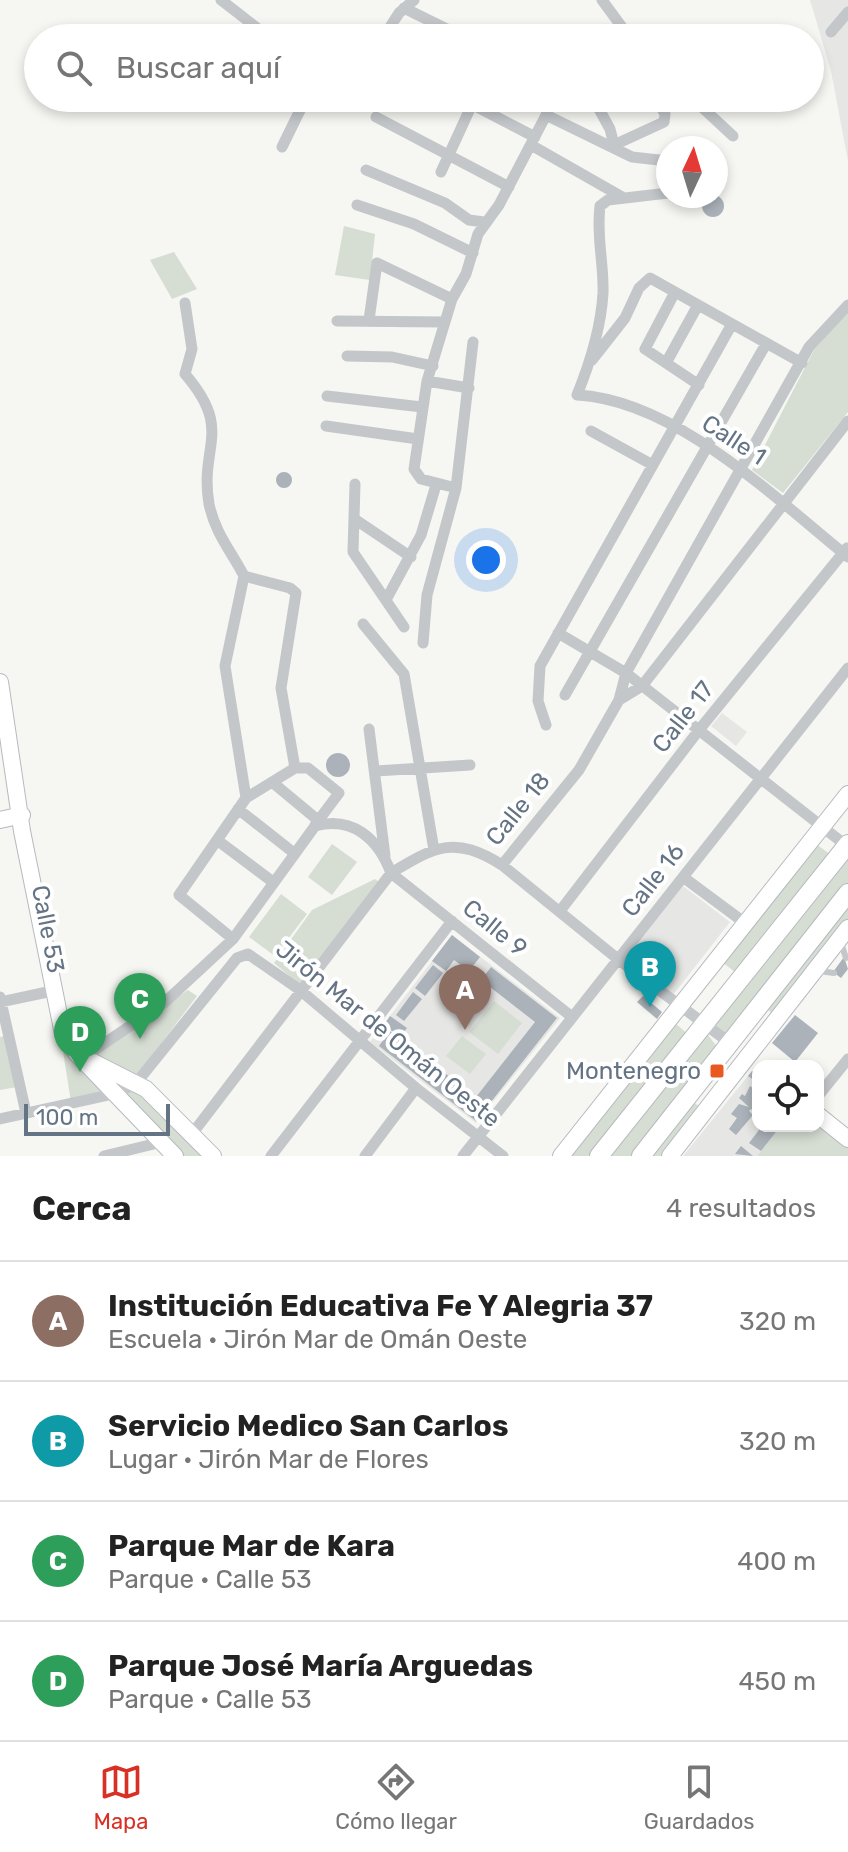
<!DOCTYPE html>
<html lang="es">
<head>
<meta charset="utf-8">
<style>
	:root { --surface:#fff; --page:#f2f2f2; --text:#222; --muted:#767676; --line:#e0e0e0; --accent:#d93025 }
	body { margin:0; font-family:Rubik,sans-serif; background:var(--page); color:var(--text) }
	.controls { position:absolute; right:24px; bottom:24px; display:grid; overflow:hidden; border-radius:16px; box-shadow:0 4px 12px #0003 }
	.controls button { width:72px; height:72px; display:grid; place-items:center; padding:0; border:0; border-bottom:2px solid var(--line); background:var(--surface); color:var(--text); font:40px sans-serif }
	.compass { position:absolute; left:656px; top:136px; width:72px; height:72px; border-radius:50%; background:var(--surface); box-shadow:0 4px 12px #0003; rotate:4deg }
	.scale { position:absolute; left:24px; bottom:20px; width:146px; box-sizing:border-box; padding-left:8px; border:4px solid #647484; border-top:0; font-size:22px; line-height:28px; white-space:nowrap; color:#647484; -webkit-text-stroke:6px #fff; paint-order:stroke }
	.you { position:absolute; left:486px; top:560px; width:28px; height:28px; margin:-20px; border:6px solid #fff; border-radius:50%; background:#1a73e8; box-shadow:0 0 0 12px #1a73e833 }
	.badge { display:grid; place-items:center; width:52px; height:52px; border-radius:50%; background:var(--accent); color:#fff; font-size:26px; font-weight:700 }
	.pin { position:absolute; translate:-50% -66px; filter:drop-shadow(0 2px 4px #0008) }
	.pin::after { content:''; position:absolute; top:42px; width:28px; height:24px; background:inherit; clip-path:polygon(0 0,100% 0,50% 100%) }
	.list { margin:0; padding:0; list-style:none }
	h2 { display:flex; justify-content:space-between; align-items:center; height:104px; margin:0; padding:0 32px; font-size:34px }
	h2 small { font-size:26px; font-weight:400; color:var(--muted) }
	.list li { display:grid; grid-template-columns:52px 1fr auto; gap:24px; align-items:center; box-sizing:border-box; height:120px; padding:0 32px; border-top:2px solid var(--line) }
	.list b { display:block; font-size:30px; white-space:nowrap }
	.list p { margin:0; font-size:26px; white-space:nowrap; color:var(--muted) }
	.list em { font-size:26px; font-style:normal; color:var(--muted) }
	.icon { flex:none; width:44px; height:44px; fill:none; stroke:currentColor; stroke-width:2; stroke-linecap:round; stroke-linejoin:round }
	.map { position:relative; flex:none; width:848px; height:1156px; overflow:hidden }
	.search { position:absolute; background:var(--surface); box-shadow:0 4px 12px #0003; left:24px; right:24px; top:24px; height:88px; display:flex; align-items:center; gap:20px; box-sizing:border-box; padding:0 28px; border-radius:44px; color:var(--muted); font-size:30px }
	.sheet { height:584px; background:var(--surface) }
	nav { display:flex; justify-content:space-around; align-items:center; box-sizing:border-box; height:112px; border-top:2px solid var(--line); background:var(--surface); font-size:22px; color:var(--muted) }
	nav a { display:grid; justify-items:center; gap:4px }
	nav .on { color:var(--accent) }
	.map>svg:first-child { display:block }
	.built { fill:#e6e7e5 }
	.green { fill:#d6ddd3 }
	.building { fill:#abb2b9 }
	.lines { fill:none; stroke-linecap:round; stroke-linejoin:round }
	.secondary-casing { stroke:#b5babf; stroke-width:18 }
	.primary-casing { stroke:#b6babe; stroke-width:20 }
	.lane { stroke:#c3c7ca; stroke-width:6 }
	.street { stroke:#c3c7ca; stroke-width:11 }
	.secondary { stroke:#fff; stroke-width:16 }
	.primary { stroke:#fff; stroke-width:18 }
	.poi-dot { fill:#e9591f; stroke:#fff; stroke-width:3 }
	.labels { text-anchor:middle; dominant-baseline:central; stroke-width:8; stroke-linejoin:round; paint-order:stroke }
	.street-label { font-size:24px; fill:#647484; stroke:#fff }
	.poi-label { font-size:24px; fill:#647484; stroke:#fff; text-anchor:end }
</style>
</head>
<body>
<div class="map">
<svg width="848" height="1156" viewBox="0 0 848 1156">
	<rect width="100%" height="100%" fill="#f6f6f2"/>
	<path class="built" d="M810,0H848V161L831,71Z
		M722,713L747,732L736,746L711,726Z
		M683,886L730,922L673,995L627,957Z
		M452,935L560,1018L476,1123L370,1042Z
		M752,1071L758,1076V1126H781L757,1156H683Z"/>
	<path class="green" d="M344,226L375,234L370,280L335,275Z
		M174,252L197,289L172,299L150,260Z
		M848,312V412L783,493L752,470L814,350Z
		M332,844L357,862L332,895L308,877Z
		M816,844L831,855L735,972L722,962Z
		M848,858V886L727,1035L712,1026Z
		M375,879L379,882L300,985L274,963L312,910Z
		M281,894L307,914L275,956L249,937Z
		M848,907V923L775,1016L767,1009Z
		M188,990L197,996L135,1078L89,1057Z
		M494,1001L522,1023L498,1054L469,1032Z
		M675,1023L689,1035L592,1156H568Z
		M703,1034L708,1035L718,1048L633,1156H604Z
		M4,1036L17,1087L0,1090V1037Z
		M462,1036L486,1054L470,1074L446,1056Z
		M62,1045L115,1091L71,1102Z
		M137,1085L209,1156H178L123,1093Z
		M691,1101L702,1108L663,1156H647Z
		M818,1122L848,1145V1156H757L781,1126H818Z"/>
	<path class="building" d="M702 206a11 11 0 1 1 22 0a11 11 0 1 1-22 0Z
		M276 480a8 8 0 1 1 16 0a8 8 0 1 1-16 0Z
		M326 765a12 12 0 1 1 24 0a12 12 0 1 1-24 0Z
		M452,935L480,957L469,971L454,960L446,971L432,961Z
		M844,957L848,969L841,978L833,972Z
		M433,965L443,973L425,996L415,988Z
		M491,967L557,1018L476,1121L379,1046L390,1031L476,1097L535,1022L481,980Z
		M413,992L422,999L404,1021L396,1015Z
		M643,996L662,1012L657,1019L637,1002Z
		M795,1015L818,1033L795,1062L772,1043Z
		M390,1016L407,1028L400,1037L384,1025Z
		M752,1071L758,1076V1083L748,1076Z
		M750,1086L758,1092V1114L751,1109L749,1111L753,1115L736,1135L729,1129L737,1118L731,1114L739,1104L749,1107L739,1098L742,1094L745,1096Z
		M762,1126L776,1132L761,1151L749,1143Z
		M741,1146L753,1156L735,1154Z"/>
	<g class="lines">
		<defs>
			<path id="secondary" d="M0,682L22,831L63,1034L77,1054L175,1156
				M0,820L22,815
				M93,1062L146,1089L213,1156
				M818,1115L848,1139
				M561,1156L848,794
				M670,1156L848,928"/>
			<path id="primary" d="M599,1156L848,844
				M641,1156L848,893"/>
		</defs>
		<use href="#secondary" class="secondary-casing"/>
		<use href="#primary" class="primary-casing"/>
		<path class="lane" d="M841,943L846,958
			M819,971L834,973"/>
		<path class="street" d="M221,0L270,38
			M602,0L630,38
			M404,8L465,38
			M831,32L848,12
			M383,38L399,13L414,0
			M339,98L352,102L363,98
			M460,98L535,137
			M593,98L610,129L614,145L664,122L665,114L656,98
			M692,98L733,136
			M546,115L632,157L668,161
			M376,117L509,187
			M531,145L624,198
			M282,147L306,98
			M366,170L445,203L469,220L484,222
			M441,172L474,100
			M716,180V188
			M668,193L608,200L600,206C596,236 604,263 603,293C601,328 590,363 577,395C675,400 775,498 848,557
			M357,205L414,224L473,253
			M675,292L645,349L699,385
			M185,303L192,349L185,374C234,431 199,445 209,504C215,533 231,551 244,576L225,666L246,798L295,768H308L339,793L315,825
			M369,320L377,263L452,299
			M337,321L444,322
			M347,356L392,357L433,366
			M592,360L625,318L639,288L650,278L802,363
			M666,363L698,305
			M427,381L469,388
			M327,396L422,407
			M326,426L418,439
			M591,431L651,464
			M355,484L353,552L404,627
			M456,488L421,479L414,469L427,381L452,299L466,274L478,234L499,205L555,98
			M356,520L411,557
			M244,576L290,588L296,593L281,688L295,768
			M386,600L421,535L436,485
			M363,624L404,674L434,850
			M558,633L626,673L848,847
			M423,643L427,595L456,488L473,342
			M565,695L766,344
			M619,700L626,673L809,347L848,305
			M546,725L538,701L540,666L732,324
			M369,729L385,856
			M376,771L470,765
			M272,782L319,821
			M238,809L294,853
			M217,840L273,882
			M502,865L619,960L730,1043
			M683,877L745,923
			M560,911L699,730L847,548
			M233,939L179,895L246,798
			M0,997L26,1113
			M0,1002L52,991
			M77,1054L90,1053L164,1003L233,939L315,826C352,816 378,838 391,873L572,1017
			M818,1096L848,1059
			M0,1119L118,1093L137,1082L237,958L248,954L300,990L416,1088L503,1156
			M192,1134L391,873C437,845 455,836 502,865L579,770L619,700L642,686L848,421
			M104,1156L162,1142
			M271,1156L452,921
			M365,1156L416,1088
			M463,1156L848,668"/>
		<use href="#secondary" class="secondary"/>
		<use href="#primary" class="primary"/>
	</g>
	<rect class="poi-dot" x="709" y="1063" width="16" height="16" rx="4"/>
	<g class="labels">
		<g class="street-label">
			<text transform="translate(734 440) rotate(33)">Calle 1</text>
			<text transform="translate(683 717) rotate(-52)">Calle 17</text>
			<text transform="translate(518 809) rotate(-51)">Calle 18</text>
			<text transform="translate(653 880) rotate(-52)">Calle 16</text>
			<text transform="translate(495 928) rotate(39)">Calle 9</text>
			<text transform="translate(48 929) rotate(79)">Calle 53</text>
			<text transform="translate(388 1034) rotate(39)">Jirón Mar de Omán Oeste</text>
		</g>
		<g class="poi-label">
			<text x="701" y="1071">Montenegro</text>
		</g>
	</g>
</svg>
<div class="controls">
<button><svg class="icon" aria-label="locate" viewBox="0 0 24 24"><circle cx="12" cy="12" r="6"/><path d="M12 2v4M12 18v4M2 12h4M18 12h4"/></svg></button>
</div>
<svg class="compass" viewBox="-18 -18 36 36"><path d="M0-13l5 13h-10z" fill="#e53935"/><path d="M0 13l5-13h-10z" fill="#767676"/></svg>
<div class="scale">100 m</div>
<div class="you"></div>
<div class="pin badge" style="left:465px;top:1030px;background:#8d6e63">A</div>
<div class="pin badge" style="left:650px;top:1007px;background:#0f9aa8">B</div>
<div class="pin badge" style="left:140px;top:1039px;background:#2e9e5b">C</div>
<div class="pin badge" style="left:80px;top:1072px;background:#2e9e5b">D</div>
<div class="search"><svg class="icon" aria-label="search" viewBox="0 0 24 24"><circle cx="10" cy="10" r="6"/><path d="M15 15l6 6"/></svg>Buscar aquí</div>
</div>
<section class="sheet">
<h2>Cerca<small>4 resultados</small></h2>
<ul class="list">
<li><span class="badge" style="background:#8d6e63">A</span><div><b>Institución Educativa Fe Y Alegria 37</b><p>Escuela · Jirón Mar de Omán Oeste</p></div><em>320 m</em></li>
<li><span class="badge" style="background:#0f9aa8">B</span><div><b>Servicio Medico San Carlos</b><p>Lugar · Jirón Mar de Flores</p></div><em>320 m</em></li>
<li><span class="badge" style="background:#2e9e5b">C</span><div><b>Parque Mar de Kara</b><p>Parque · Calle 53</p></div><em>400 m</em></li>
<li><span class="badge" style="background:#2e9e5b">D</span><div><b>Parque José María Arguedas</b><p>Parque · Calle 53</p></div><em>450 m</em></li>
</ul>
</section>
<nav>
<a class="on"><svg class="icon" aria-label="map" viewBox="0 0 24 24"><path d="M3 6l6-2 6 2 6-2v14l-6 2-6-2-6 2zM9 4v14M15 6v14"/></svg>Mapa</a>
<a><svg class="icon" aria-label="directions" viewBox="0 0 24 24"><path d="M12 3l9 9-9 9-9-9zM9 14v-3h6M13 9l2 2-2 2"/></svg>Cómo llegar</a>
<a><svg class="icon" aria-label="saved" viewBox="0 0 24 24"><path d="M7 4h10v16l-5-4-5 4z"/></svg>Guardados</a>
</nav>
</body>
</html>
